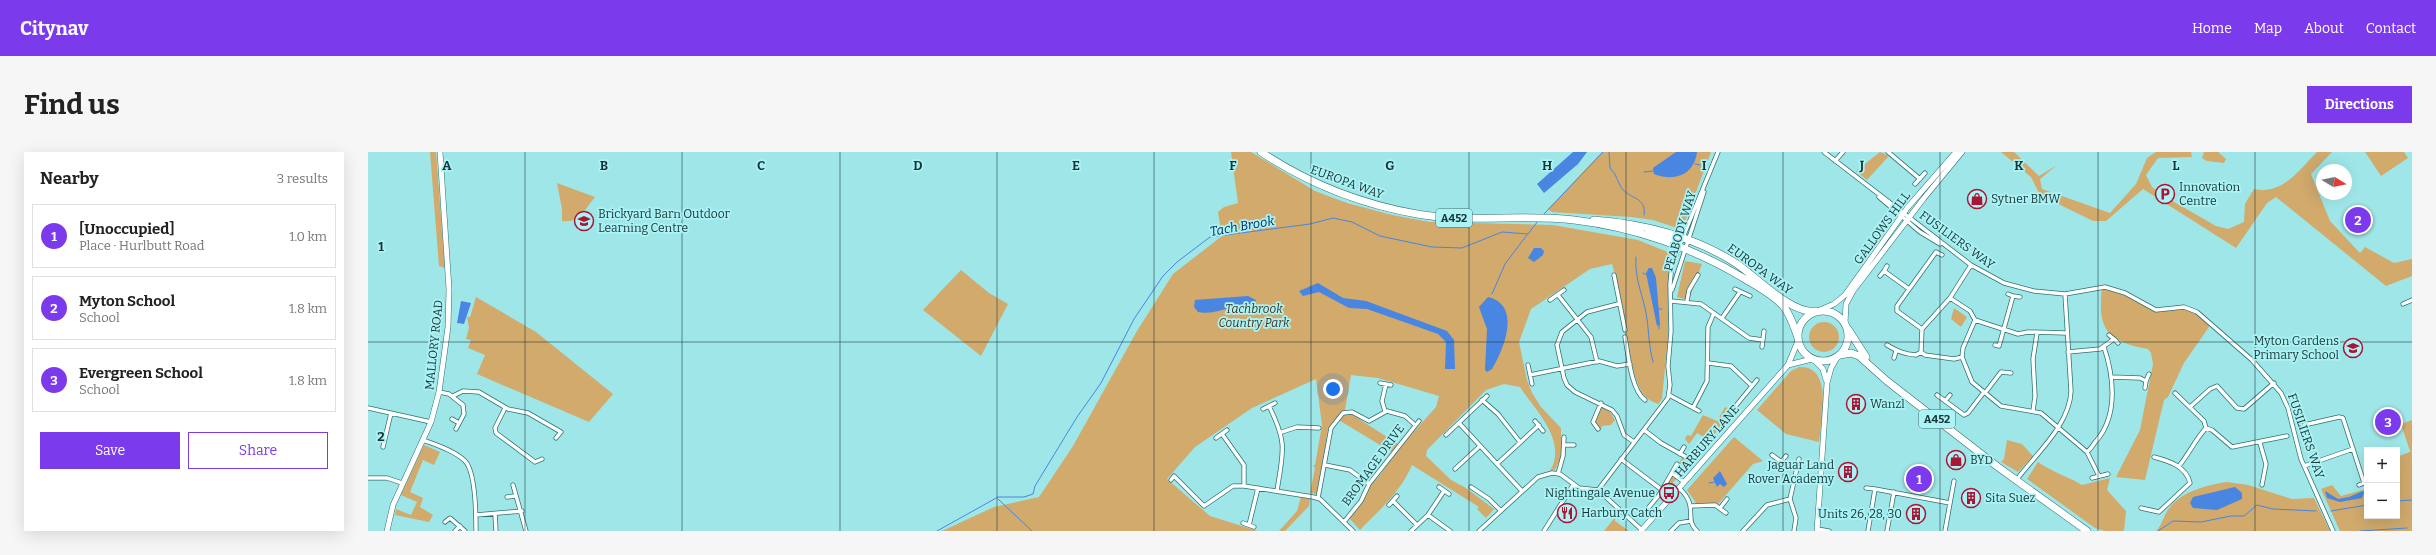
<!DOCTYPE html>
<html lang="en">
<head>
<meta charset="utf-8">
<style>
	:root { --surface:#fff; --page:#f6f6f6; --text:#222; --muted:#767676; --line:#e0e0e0; --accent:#7c3aed }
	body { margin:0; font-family:Bitter,serif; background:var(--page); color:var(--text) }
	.controls { position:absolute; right:12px; bottom:12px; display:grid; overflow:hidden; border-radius:0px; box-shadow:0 4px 16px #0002 }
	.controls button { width:36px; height:36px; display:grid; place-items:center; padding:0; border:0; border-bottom:1px solid var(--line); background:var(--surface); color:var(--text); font:20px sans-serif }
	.compass { position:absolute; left:1948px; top:12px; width:36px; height:36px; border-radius:50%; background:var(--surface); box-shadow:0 4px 16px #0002; rotate:100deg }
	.you { position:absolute; left:965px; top:237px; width:14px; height:14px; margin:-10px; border:3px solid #fff; border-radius:50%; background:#1a73e8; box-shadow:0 0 0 6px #1a73e833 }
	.badge { display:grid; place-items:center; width:26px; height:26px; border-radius:50%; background:var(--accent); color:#fff; font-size:13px; font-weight:700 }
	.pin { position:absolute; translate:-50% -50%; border:2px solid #fff; box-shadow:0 1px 4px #0006 }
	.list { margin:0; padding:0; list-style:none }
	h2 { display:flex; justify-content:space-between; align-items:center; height:52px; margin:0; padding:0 16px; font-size:17px }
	h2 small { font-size:13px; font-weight:400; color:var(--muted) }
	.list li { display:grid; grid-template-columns:26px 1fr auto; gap:12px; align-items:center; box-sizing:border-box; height:64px; margin:0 8px 8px; padding:0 8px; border:1px solid var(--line); border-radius:0px }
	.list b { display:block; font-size:15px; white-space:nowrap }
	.list p { margin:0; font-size:13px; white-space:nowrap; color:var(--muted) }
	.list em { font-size:13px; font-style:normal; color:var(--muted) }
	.actions { display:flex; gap:8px; padding:12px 16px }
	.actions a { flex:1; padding:9px 0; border:1px solid var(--accent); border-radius:0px; text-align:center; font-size:14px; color:var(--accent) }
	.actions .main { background:var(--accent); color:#fff }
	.map { position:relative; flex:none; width:2044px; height:379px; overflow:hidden; border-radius:0px }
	header { display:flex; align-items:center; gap:24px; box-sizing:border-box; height:56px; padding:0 20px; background:var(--accent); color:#fff }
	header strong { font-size:19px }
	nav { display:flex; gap:22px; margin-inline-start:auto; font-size:14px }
	.intro { display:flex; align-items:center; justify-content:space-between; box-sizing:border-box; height:96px; padding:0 24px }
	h1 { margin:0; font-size:28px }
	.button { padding:10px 18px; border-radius:0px; background:var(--accent); color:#fff; font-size:14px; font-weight:700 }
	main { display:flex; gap:24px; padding:0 24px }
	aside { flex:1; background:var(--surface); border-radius:0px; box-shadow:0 4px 16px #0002 }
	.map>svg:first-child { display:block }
	.green { fill:#d1aa6c; fill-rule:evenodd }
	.water { fill:#4886e1 }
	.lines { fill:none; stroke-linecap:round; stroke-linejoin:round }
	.stream { stroke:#4886e1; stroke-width:1 }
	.street-casing { stroke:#2a7375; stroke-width:5 }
	.secondary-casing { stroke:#2a7375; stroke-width:6 }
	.highway-casing { stroke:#2a7375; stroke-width:8 }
	.street { stroke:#fff; stroke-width:3.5 }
	.secondary { stroke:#fff; stroke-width:5 }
	.highway { stroke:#fff; stroke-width:7 }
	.grid { fill:none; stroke:#183536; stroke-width:1; stroke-opacity:0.55 }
	.labels { text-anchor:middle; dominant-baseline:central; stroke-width:3.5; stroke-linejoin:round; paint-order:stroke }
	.shield { fill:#acf3f5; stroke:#446e6f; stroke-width:1 }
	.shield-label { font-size:11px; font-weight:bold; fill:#183536 }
	.street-label { font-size:12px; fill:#183536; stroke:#acf3f5 }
	.poi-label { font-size:12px; fill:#183536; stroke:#acf3f5; text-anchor:start }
	.park-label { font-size:12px; font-style:italic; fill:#403420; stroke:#acf3f5 }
	.water-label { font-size:13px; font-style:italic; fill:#00265e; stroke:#acf3f5 }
	.grid-label { font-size:13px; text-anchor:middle; font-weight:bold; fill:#183536; stroke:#acf3f5; stroke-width:3.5; stroke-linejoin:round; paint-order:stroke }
</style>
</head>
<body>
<header>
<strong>Citynav</strong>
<nav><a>Home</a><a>Map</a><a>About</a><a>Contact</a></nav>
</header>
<div class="intro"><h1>Find us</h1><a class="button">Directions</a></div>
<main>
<aside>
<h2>Nearby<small>3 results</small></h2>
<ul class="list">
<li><span class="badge">1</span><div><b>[Unoccupied]</b><p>Place · Hurlbutt Road</p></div><em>1.0 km</em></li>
<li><span class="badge">2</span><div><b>Myton School</b><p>School</p></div><em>1.8 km</em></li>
<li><span class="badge">3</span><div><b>Evergreen School</b><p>School</p></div><em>1.8 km</em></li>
</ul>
<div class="actions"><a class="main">Save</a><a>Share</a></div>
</aside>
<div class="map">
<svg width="2044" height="379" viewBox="0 0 2044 379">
	<rect width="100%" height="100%" fill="#9fe6e8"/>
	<path class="green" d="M62,0H68L77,116L71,114Z
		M863,0H883L947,39L979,51L1024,63L1062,70L1185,73L1270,88L1302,101L1300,186L1294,247L1290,252C1286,250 1282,249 1279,246C1259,229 1254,141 1244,112L1222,117L1163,157L1151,190L1159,228L1164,241L1173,255L1193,276V305L1187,318L1182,319C1200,289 1167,258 1152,235L1136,232L1118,238L1059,298L1058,304L1083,328L1098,336L1126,357L1118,366L1109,357L1111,355L1044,313C1032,341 1012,357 992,378L981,366L997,346L1003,332L1012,323L1027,302L969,267L960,277L949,342L942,341L947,316L945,313H947L954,273L948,227L884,256L827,295L799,327L842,364L890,379H574L626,355L671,345L705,294L769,179L805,122L854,84L850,60L856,55L870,51ZM983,223L1010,226L1071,244L1068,255L1033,294L977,258Z
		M1234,0H1343L1316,72L1309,76L1285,68L1263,65L1184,60L1180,57Z
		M1512,0L1521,4L1499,28L1488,19Z
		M1633,0H1646L1671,24L1689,13L1672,27L1674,37L1742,61L1768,32L1779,6L1788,0H1823L1824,5L1790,6L1778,23L1784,35L1794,43L1848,74L1860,77L1876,70L1877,52L1886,37C1915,43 1930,19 1949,0H1964L1943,22L1962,69L1992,101L1997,95L2026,111L2044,107V124L2018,134L1908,45L1899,51L1868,96L1775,37L1738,69H1725L1672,43L1663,25Z
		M1836,0H1850L1858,7L1856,11L1839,9L1834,6Z
		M1997,0H2036L2040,6L2013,24Z
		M189,31L227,45C216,58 212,71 194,69V57Z
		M1317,109L1334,112L1321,148L1309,145Z
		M593,118L621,141L640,152L613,204L555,158Z
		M1734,135L1750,138L1788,158L1810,155L1824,157L1843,172L1816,211L1800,245L1796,248L1777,328L1748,325L1772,278L1785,212L1783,201L1780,197C1739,189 1729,178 1734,135Z
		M108,145L168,180L245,242L221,270L109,222L117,203L100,196L103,188L98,187L101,176L99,165H102Z
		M1586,156L1599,165L1593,175L1583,167Z
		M1441 185a15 15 0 1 1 30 0a15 15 0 1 1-30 0Z
		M1431,215C1466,213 1453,269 1451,290L1418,282L1389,258L1423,219Z
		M1233,255L1242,260L1247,268L1243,273L1234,274L1233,278L1227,269Z
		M1357,255L1367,259L1341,288L1329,281L1321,292L1317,287L1319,283L1323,284L1335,263L1349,269Z
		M2044,268V299H2042L2033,272Z
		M1366,285L1395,309L1385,312L1350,352L1328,351L1319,338Z
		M1639,288L1654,292L1665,304L1650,320L1633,310L1636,307Z
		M56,293L72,300L66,313L55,308L42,340L55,346L52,355L65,363L61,370L27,363L28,357L43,363L49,350L33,343Z
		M2044,299V379H1972L1953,337L1964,333L1973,344L1999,337V364H2029V305Z
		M1321,302L1326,306L1302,334L1299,332L1314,306L1318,308Z
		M1670,310C1684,320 1699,324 1714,333L1742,326L1739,338L1758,359L1756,379H1736L1727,376L1659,327Z
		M1859,330L1880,333L1924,347L1946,346L1962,379H1788C1795,372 1796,362 1802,355C1815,339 1839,333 1859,330Z
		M933,345L942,347L941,354L917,379H911L929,359Z
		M1248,364L1247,369L1261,379H1236Z"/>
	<path class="water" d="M1205,0H1219L1210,12L1176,41L1169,32Z
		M1308,0H1329C1326,23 1307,30 1286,22L1285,16Z
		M1166,96H1173L1176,99L1175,103L1166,110L1160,106Z
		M1281,116H1284L1288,126L1292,173L1289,174L1278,121Z
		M950,131L975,146L998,149L1079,179L1086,188L1087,217H1077L1078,190L1070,182L999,157L981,156L951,140L935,144L931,139Z
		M880,144L888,148L887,152C868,151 846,164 830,160L826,155L827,148Z
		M1120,145C1154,153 1136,197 1124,217L1119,220L1117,218L1119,177L1111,155Z
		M93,149L103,151L96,172L89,171Z
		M1352,319L1359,332L1356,335L1352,332L1349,335L1345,326Z
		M1867,335L1874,341V347L1849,358L1825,356L1822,351L1825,345Z
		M1957,339L1970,347L1981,345L1995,339L1996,341L1994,346L1972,350L1959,346Z"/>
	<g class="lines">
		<path class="stream" d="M1241,0L1242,16C1248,22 1249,28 1253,35C1261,48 1279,44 1276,63
			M1327,12L1332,13
			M1276,20L1285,19
			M1176,62L1235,0
			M1268,105C1266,127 1276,145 1279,167C1281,182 1281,195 1285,210
			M1275,121L1279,123
			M1124,142L1137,112L1159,83
			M1290,157H1294
			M1291,174V177
			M1341,331L1347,330
			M630,347L664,379
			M2029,349L2044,348
			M1963,359L1999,353
			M569,379L630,345H656L665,342L667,334L709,265L733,231L766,167L795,124L809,110L842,85L942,72L965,66L984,70L1012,84L1064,95L1094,96L1134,80L1160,82L1170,69
			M1790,379L1805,369L1833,370L1863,364H1876L1889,353L1905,357L1948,359
			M1992,379L2039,376"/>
		<defs>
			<path id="street" d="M1456,0L1603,113L1636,131L1666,139L1697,142L1737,135L1757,141L1788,158L1816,155L1829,160L1884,208L1913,241L1920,256L1933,307L1965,379
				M1520,0L1552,27
				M1467,9L1475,0
				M1547,32L1557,21
				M1511,45L1552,80L1572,92
				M1516,119L1519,114
				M1246,123L1257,178
				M1512,124L1516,119L1541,137
				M1367,137L1382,144
				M1304,138L1336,40
				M1640,142L1645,144
				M1190,143L1223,185L1229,210
				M1582,146L1603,113
				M1182,148L1196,138
				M1303,149L1333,152L1381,186L1395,188
				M1319,149L1321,138L1330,123
				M1250,152L1219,160L1194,180L1189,193L1196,226L1199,233L1207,240L1244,258L1249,264L1256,283L1266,290
				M2035,152L2044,148
				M1354,166L1372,140
				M1607,168L1650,182L1660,180L1698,181
				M1554,177L1529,159V154L1568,100L1574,103
				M1741,183L1746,187
				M1257,185C1260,201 1263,238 1277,248
				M1519,193C1529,199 1536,202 1548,203L1553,200
				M1627,193L1631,194L1645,144L1652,145
				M1394,195L1396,179
				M1700,200L1732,197L1746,187L1750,191
				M1594,205L1586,207L1557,203L1553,200L1554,177L1582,146L1602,159L1607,168L1595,196L1594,205L1604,230L1633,254L1673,261L1719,300L1731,324
				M1526,206L1528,199
				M1340,211L1363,214L1384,234
				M1160,213L1164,232
				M1162,223L1231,209L1249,214L1262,212
				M1743,225L1772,226L1778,229L1777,236
				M1778,229L1781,222
				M1012,231L1023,233
				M71,240L81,242L95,253L96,262L88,277
				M1617,241L1633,220L1643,221
				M1807,241L1836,269L1838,276C1827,288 1821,302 1811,314
				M1301,243L1331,259
				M1569,243L1596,263L1600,261L1616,240
				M85,244L95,239L111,240L140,257L160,261L193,280L188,286
				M1114,248L1130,262L1152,290
				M1577,249L1582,243
				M901,254C920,292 915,299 909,339
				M1822,255L1842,237L1849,234L1869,256L1876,257L1906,231
				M0,256L63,270
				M137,256L127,276L128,281L167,310L174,307
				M1325,256L1339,229L1340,175L1346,161
				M1366,256L1389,228
				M895,257L907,251
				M1017,259L1014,249L1018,232
				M1665,259L1667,244L1665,207L1669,181
				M84,267L91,271
				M1167,269L1175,279
				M1091,271L1154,339
				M1936,273L1971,265L1975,266L1996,331L1991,333
				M1838,276L1844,278L1864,295L1919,284
				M1230,277L1225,270L1233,251
				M1276,278L1293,291L1318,305
				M914,280L929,275L951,276
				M854,282L876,313V334
				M1078,283L1119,244
				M848,286L859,278
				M55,288C68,293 87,299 97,309C108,320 108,363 108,379
				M1892,291L1898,312L1894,333
				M1196,293H1206
				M15,295L23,261
				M1719,300C1724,296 1725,292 1729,288C1750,263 1746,225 1736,195
				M1312,302L1316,295
				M1404,303L1415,311L1429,315
				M1253,307L1294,338
				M1413,310L1418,304
				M1129,312L1171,273
				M957,313L982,318L1001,332
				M1936,314L1985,297
				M1087,317L1112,294
				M1304,321L1316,330
				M1190,322L1195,304L1196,285
				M0,326H19L34,331
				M1650,326C1669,301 1702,272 1703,239L1697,142
				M1724,326L1740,322
				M803,328L806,324L836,354L865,334H876L945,345L952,347L985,379
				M145,333L158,379
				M1071,335L1081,342
				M1103,335L1121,347L1133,359
				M1311,336C1332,355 1315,366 1329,379
				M1498,336L1507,337L1500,379
				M1507,337L1582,351
				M1230,338L1300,246L1302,233L1300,214L1303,179L1302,132L1304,112L1350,0
				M139,345L147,344
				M950,346L963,276L975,261L984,260L1001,269L1019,259L1037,264L1047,273
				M1422,347L1431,307
				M1025,349L1049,373
				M1021,353L1029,344
				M1323,354L1347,353L1358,361
				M1352,356L1359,347
				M1773,356L1791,360L1822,331C1818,314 1801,309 1786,305
				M1277,360L1291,343L1309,312
				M127,362L128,379
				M108,363L154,359
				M1060,363L1082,379
				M77,370L82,366L97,379
				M976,370L993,349L1001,332L1051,269
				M875,371L886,375
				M881,373L890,336
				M1449,377L1461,379
				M87,379L92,374
				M1043,379L1060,363L1076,339
				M1111,379L1170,325L1184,321L1192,322L1211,336L1230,338L1274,378
				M1176,379L1205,333
				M1303,379L1311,371L1323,369
				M1375,379L1399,353L1422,347L1428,366L1426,379
				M1519,379L1526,340
				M1577,379L1586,329"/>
			<path id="secondary" d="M1452,158L1466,152L1477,143L1540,55L1588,0
				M1477,171L1478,152L1485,139L1556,46L1594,0
				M1447,209L1455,217L1458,228
				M1420,213L1444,207
				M19,379L25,353L63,270L71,240L80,175L81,137L72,0
				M1273,379L1420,213L1430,189
				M1449,379L1459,231L1463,216L1470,204"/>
			<path id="highway" d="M893,0C941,32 992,52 1049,62C1101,71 1154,62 1206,68C1266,75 1326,96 1377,127C1390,135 1406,143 1416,155C1423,164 1426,175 1430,186
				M1226,68C1276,72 1323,83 1366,110C1387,123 1423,163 1448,159
				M1281,80L1306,87
				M1430 184a25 25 0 1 1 50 0a25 25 0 1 1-50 0Z
				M1480,177L1498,205
				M1472,203L1483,201L1491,204L1519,229L1630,315L1719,379"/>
		</defs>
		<use href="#street" class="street-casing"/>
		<use href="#secondary" class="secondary-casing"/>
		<use href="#highway" class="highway-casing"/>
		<use href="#street" class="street"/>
		<use href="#secondary" class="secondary"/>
		<use href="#highway" class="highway"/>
	</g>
	<path class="grid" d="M157,0V379M314,0V379M472,0V379M629,0V379M786,0V379M943,0V379M1101,0V379M1258,0V379M1415,0V379M1572,0V379M1730,0V379M1887,0V379M0,190H2044"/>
	<defs>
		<symbol id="parking-ring" viewBox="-11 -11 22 22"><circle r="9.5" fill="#acf3f5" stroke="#ab1534" stroke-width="1.5"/><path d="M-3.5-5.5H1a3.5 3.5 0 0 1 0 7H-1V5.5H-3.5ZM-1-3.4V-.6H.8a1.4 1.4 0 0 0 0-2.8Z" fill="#ab1534"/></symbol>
		<symbol id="shop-ring" viewBox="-11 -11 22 22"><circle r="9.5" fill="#acf3f5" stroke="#ab1534" stroke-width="1.5"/><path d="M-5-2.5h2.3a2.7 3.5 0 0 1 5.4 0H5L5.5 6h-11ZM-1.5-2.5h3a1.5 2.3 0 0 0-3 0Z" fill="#ab1534"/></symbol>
		<symbol id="school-ring" viewBox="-11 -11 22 22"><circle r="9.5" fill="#acf3f5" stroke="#ab1534" stroke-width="1.5"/><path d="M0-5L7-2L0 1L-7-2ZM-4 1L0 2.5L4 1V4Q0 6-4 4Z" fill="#ab1534"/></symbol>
		<symbol id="building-ring" viewBox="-11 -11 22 22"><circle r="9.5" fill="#acf3f5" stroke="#ab1534" stroke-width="1.5"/><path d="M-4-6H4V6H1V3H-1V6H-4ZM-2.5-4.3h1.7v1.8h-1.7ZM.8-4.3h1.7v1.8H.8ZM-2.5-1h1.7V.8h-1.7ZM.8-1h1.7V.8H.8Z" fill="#ab1534"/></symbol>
		<symbol id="bus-ring" viewBox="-11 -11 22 22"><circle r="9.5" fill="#acf3f5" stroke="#ab1534" stroke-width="1.5"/><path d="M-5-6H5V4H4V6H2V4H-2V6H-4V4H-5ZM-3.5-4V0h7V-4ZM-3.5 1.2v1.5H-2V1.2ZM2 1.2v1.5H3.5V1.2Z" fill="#ab1534"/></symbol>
		<symbol id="restaurant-ring" viewBox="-11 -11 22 22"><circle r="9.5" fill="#acf3f5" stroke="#ab1534" stroke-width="1.5"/><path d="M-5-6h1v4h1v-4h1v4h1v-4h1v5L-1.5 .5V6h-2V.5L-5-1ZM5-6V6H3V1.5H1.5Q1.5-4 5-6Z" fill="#ab1534"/></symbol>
	</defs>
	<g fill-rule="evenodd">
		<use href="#parking-ring" x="1786" y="31" width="22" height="22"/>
		<use href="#shop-ring" x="1598" y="36" width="22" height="22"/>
		<use href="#school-ring" x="205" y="58" width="22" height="22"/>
		<use href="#school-ring" x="1974" y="185" width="22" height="22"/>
		<use href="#building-ring" x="1477" y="241" width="22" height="22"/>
		<use href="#shop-ring" x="1577" y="297" width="22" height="22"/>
		<use href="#building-ring" x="1469" y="309" width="22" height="22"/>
		<use href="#bus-ring" x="1290" y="330" width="22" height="22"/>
		<use href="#building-ring" x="1592" y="335" width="22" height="22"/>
		<use href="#restaurant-ring" x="1188" y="350" width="22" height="22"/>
		<use href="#building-ring" x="1537" y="351" width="22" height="22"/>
	</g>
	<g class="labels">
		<g class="shield">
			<rect x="1068" y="57" width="36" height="18" rx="3"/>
			<rect x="1551" y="258" width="36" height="18" rx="3"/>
		</g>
		<g class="shield-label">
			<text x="1086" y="66">A452</text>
			<text x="1569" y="267">A452</text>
		</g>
		<g class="street-label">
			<text transform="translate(979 30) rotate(20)">EUROPA WAY</text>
			<text transform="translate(1514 76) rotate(-54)">GALLOWS HILL</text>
			<text transform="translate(1312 79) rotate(-73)">PEABODY WAY</text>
			<text transform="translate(1589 88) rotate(36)">FUSILIERS WAY</text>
			<text transform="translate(1392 117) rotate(36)">EUROPA WAY</text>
			<text transform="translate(66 193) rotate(-84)">MALLORY ROAD</text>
			<text transform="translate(1938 284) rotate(71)">FUSILIERS WAY</text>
			<text transform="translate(1339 289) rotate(-49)">HARBURY LANE</text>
			<text transform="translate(1005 313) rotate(-54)">BROMAGE DRIVE</text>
		</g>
		<g class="poi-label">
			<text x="1811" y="35">Innovation<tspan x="1811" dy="14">Centre</tspan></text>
			<text x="1623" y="47">Sytner BMW</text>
			<text x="230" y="62">Brickyard Barn Outdoor<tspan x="230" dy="14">Learning Centre</tspan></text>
			<text x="1971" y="189" text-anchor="end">Myton Gardens<tspan x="1971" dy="14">Primary School</tspan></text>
			<text x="1502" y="252">Wanzl</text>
			<text x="1602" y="308">BYD</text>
			<text x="1466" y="313" text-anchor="end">Jaguar Land<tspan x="1466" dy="14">Rover Academy</tspan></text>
			<text x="1287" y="341" text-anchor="end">Nightingale Avenue</text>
			<text x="1617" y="346">Sita Suez</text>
			<text x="1213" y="361">Harbury Catch</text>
			<text x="1534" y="362" text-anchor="end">Units 26, 28, 30</text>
		</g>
		<g class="park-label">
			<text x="886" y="157">Tachbrook<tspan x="886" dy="14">Country Park</tspan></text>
		</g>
		<g class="water-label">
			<text transform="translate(874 74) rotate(-10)">Tach Brook</text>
		</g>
	</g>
	<g class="grid-label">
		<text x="79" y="18">A</text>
		<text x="236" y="18">B</text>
		<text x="393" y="18">C</text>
		<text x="550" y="18">D</text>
		<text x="708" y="18">E</text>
		<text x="865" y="18">F</text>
		<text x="1022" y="18">G</text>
		<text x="1179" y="18">H</text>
		<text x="1336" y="18">I</text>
		<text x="1494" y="18">J</text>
		<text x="1651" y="18">K</text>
		<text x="1808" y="18">L</text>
		<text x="13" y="99">1</text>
		<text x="13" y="289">2</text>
	</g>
</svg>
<div class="controls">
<button>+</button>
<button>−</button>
</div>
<svg class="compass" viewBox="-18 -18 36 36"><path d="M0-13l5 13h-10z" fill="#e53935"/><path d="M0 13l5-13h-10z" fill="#767676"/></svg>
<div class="you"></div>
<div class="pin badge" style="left:1551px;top:327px">1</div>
<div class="pin badge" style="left:1990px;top:68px">2</div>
<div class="pin badge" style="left:2020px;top:270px">3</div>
</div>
</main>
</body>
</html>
